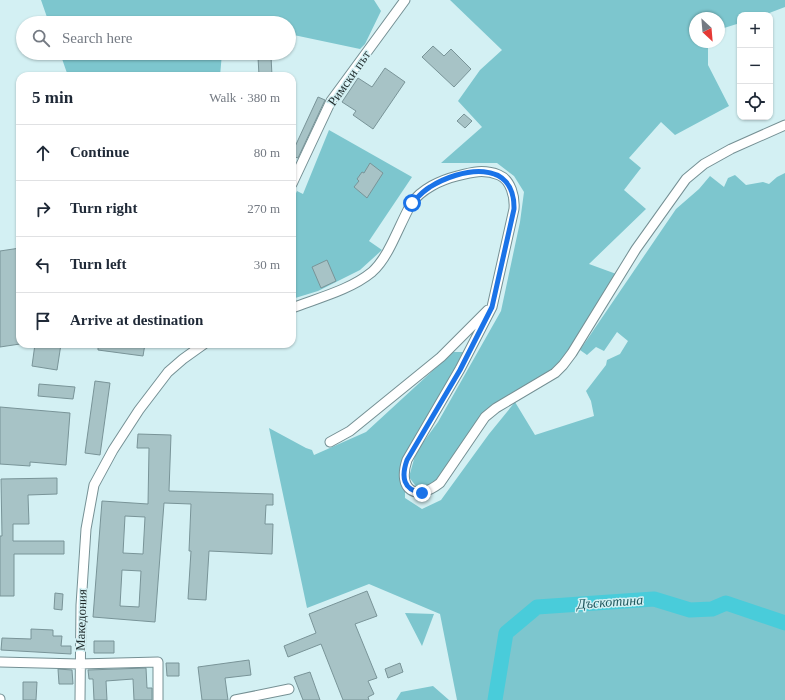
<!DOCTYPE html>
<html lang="en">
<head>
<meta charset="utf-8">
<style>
	:root { --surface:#fff; --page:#f6f6f7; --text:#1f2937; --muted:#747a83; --line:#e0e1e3 }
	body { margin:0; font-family:"Times New Roman",serif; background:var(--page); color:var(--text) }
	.controls { position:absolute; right:12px; top:12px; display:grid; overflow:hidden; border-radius:8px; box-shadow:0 1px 3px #0004 }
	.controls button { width:36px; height:36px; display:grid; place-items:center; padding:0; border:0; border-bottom:1px solid var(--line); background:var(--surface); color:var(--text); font:20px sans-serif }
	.compass { position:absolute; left:689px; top:12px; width:36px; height:36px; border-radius:50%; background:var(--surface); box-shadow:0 1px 3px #0004; rotate:154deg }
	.stop { position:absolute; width:12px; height:12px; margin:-9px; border:3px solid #1a73e8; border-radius:50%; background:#fff }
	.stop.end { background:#1a73e8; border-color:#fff; box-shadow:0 1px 4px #0008 }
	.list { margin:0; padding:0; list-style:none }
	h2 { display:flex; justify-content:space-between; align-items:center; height:52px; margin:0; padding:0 16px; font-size:17px }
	h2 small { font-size:13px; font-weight:400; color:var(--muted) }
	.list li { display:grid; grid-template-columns:26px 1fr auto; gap:12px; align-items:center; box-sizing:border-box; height:56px; padding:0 16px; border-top:1px solid var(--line) }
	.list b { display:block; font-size:15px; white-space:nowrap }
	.list em { font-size:13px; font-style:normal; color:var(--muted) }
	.icon { flex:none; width:22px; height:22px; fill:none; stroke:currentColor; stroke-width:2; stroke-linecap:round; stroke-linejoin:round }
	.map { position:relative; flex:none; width:785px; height:700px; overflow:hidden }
	.search { position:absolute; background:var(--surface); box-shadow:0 1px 3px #0004; left:16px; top:16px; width:280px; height:44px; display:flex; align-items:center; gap:10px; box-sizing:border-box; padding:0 14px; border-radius:22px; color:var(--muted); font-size:15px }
	.panel { position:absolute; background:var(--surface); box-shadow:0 1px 3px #0004; left:16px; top:72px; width:280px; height:276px; border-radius:12px }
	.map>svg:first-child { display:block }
	.green { fill:#7dc6ce }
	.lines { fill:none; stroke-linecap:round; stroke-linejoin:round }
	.river { stroke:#49ccda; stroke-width:15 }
	.building { fill:#a7c3c6; stroke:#799498; fill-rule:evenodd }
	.street-casing { stroke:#759094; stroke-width:11 }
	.street { stroke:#fff; stroke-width:9 }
	.route { stroke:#1a73e8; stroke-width:5 }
	.labels { text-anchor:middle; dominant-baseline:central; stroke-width:3; stroke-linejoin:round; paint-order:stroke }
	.street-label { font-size:13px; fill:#1f2a2b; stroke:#d3f0f3 }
	.water-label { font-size:14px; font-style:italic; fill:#22585e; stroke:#d3f0f3 }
</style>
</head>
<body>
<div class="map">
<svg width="785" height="700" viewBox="0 0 785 700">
	<rect width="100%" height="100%" fill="#d3f0f3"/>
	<path class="green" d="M41,0H374L381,11L365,44L360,49L289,34V23H233L225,21V23H49Z
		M450,0H785V7L764,15H740V23L724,28L719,33V18H695V42H708V65L729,106L675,135L661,122L629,158L641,168L624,190L646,209L589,264L619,275L576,345L552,371L500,403L477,421L433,485L418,489L409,477L416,452L438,422L501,311L520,222L524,192L514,176L497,163H441L482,127L458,101L480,70L502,50Z
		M60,53H222L220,76H68Z
		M329,130L412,177L369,241L382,250L360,270L318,291L292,299V202L297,191L303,194Z
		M785,173V700H457L440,614L369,584L307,608L269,428L306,448L312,450L314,455L366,432L453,352H468L405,466V498L422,509L441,500L489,434L515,402L535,435L594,416L591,401L586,391L606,365L607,360L620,354L628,341L617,332L604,351L596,347L587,355L580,350L676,209L699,189L710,176L724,187L728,178L735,175L746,185L763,182L769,184L777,177Z
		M405,613L434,614L422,646Z
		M433,686L449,700H396L401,692Z"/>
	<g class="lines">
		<path class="river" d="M495,700L506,633L537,607L654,599L690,610L712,609L726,603L785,623"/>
	</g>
	<path class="building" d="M433,46L444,56L451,49L471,69L454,87L422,57Z
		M271,56L272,76H259L258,57Z
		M385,68L405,82L373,129L353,115L356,111L342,102L358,78L372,87Z
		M318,97L325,100L298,158L292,156V153Z
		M464,114L472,121L465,128L457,121Z
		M370,163L383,173L367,198L354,187L359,181L357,179L362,172L364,173Z
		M20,248V344L0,347V251Z
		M327,260L336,281L321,288L312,267Z
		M35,344H61L57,370L32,366Z
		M98,344H145L143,356L98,350Z
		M95,381L110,383L100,455L85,453Z
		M39,384L75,387L73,399L38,396Z
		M0,407L70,413L66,465L30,462V466L0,464Z
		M138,434L171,435L169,491L273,494V505H266L265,524H273L272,554L209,551L206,600L188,599L191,551H189L191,504L164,503L155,622L93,617L102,501L148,504L149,448H137ZM125,516L145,517L143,554L123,553ZM122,570L141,571L139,607L120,606Z
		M57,478V494L28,495L29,524H13V541H64V554H14V596H0V536H2L1,479Z
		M367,591L377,616L355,624L377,678L368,681L374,694L368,697L369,700H343L321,644L288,657L284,646L316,633L309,614Z
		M55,593L63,594L62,610L54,609Z
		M31,629L53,630V636H62L61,646H71V654L1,650L2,638L31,639Z
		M94,641H114V653H94Z
		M249,660L251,675L225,678L228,700H202L198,667Z
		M166,663H179V676H167Z
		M400,663L403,672L388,678L385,669Z
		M146,668L147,688H152V700H134L133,679L106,681L107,700H94L93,679H89L88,670Z
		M58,669L72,670L73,684H59Z
		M310,672L320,700H303L294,677Z
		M23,682H37L36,700H23Z"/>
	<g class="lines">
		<defs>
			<path id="street" d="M292,184L331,101L405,0
				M292,308C318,298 350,290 372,272C381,264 386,255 391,245C398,231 404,217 411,204C421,189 441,180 457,176C472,172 484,169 499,175C511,180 515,197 514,209L492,307L460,369L407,460C397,490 416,502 440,483L485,417L496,408L555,373L563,365L572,353L636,249L686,179L704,164L731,149L785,125
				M330,442L350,431L441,357L488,310
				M0,662L79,664L158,662V700
				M0,699V700
				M80,700L81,605L86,529L94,485L113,450L139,410L168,372L183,359L204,344
				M235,700L289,689"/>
		</defs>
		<use href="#street" class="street-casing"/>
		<use href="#street" class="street"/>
	</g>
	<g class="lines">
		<path class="route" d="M412,203C418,197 423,191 430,187C460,168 515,158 514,209L492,307L460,370L407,460C401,477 403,490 422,493"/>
	</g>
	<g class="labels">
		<g class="street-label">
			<text transform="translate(349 78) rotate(-55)">Римски път</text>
			<text transform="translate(81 620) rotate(-88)">Македония</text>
		</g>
		<g class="water-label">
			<text transform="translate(610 602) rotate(-4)">Дъскотина</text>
		</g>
	</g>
</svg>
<div class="controls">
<button>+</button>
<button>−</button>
<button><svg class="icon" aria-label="locate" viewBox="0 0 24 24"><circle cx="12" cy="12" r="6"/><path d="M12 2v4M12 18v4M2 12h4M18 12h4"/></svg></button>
</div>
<svg class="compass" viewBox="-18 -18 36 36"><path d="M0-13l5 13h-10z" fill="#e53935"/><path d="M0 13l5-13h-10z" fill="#747a83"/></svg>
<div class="stop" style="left:412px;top:203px"></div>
<div class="stop end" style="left:422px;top:493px"></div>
<div class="search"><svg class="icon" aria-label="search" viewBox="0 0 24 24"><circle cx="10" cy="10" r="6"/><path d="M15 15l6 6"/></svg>Search here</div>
<section class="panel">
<h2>5 min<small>Walk · 380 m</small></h2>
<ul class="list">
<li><svg class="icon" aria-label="ahead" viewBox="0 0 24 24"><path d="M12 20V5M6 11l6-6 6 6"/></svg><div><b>Continue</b></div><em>80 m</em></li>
<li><svg class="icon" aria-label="right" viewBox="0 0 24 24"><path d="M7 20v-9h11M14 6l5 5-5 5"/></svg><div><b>Turn right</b></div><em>270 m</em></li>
<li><svg class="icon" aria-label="left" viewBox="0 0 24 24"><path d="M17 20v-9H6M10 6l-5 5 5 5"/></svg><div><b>Turn left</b></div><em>30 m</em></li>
<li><svg class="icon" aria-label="arrive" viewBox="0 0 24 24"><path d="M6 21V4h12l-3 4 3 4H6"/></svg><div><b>Arrive at destination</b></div></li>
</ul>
</section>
</div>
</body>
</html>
